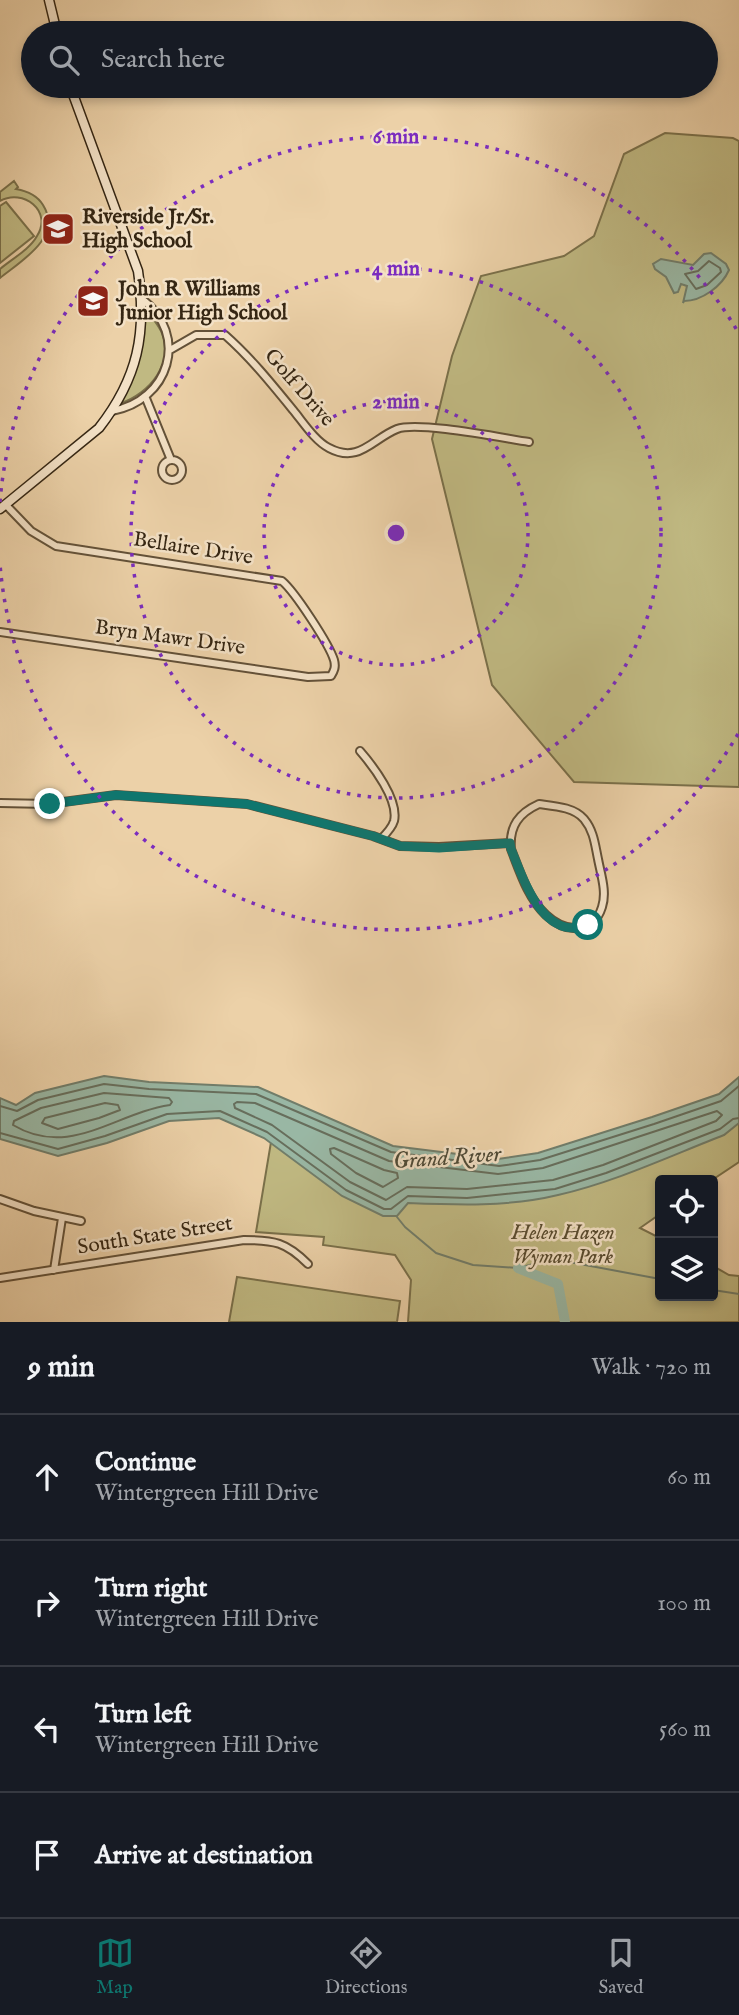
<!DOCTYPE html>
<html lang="en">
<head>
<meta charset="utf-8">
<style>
	:root { --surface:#171b24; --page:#20242c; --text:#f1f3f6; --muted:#9ea1a6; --line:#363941; --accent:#0f766e }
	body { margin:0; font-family:"IM FELL English",serif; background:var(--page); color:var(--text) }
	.controls { position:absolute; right:21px; bottom:21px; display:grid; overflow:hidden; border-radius:7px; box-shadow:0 4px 10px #0003 }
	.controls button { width:63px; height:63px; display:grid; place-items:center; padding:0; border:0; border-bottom:2px solid var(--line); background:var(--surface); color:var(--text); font:35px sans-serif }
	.stop { position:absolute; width:21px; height:21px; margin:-16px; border:5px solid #0f766e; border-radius:50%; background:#fff }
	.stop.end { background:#0f766e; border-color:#fff; box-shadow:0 2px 7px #0008 }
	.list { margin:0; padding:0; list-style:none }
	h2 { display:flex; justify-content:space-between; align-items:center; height:91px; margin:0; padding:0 28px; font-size:30px }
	h2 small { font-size:23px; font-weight:400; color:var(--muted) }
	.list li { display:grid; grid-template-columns:46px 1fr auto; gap:21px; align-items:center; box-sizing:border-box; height:126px; padding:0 28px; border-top:2px solid var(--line) }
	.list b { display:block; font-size:26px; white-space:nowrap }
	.list p { margin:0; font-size:23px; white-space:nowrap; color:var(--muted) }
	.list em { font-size:23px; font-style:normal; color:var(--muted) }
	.icon { flex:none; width:38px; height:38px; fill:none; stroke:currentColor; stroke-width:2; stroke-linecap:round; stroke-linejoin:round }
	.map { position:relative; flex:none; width:739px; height:1322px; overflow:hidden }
	.search { position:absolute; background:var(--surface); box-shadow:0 4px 10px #0003; left:21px; right:21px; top:21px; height:77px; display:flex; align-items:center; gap:18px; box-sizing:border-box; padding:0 24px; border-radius:38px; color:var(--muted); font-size:26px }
	.sheet { height:595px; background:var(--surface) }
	nav { display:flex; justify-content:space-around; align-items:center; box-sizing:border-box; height:98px; border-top:2px solid var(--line); background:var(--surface); font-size:19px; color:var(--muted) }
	nav a { display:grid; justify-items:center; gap:4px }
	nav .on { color:var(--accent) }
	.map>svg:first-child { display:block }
	.green { fill:#c0b982; stroke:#7a704a; stroke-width:2 }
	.water { fill:#99b7a4; stroke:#717d6a; stroke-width:2 }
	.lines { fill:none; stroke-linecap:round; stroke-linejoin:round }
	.shore { stroke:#676e5c; stroke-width:2 }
	.stream { stroke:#717d6a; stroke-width:2 }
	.river { stroke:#99b7a4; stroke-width:10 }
	.minor-casing { stroke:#635138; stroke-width:10 }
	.secondary-casing { stroke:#352613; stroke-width:11 }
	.minor { stroke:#f3e1c6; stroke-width:6 }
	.secondary { stroke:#f3e1c6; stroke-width:8 }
	.route { stroke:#0f766e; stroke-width:9 }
	.ring { fill:none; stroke:#7b2cbf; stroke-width:3.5; stroke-dasharray:3.5 7 }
	.labels { text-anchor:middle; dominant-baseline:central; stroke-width:5; stroke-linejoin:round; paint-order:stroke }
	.poi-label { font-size:21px; font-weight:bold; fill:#352613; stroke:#f3e1c6; text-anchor:start }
	.street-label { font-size:21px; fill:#352613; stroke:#f3e1c6 }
	.park-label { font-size:21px; font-style:italic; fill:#584b2f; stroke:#f3e1c6 }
	.water-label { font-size:23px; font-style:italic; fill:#4e4a37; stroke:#f3e1c6 }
	.centre { fill:#7b2cbf; stroke:#f3e1c6; stroke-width:3.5 }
	.ring-label { font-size:21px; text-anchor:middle; font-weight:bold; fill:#7b2cbf; stroke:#f3e1c6; stroke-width:5; stroke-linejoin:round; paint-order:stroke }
</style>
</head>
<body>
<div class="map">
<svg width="739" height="1322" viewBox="0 0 739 1322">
	<rect width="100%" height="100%" fill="#ecd1a8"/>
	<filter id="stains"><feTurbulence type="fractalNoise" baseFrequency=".00286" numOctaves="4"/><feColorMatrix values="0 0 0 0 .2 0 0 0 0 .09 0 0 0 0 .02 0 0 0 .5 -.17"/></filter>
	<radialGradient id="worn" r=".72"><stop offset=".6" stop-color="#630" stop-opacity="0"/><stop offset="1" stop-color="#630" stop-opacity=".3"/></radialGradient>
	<path class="green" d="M665,133L733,138L739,141V787L574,782L492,685L432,439L452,356L481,276L564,256L594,236L624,154Z
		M14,181L18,187L16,189C27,191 37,195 43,205C63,237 21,261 0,278V269C12,259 30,249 37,236C53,211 23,188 0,201V192Z
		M6,202L34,236L0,263V206Z
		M145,308C150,315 157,323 161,331C176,362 149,394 121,403L140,356Z
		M739,1102V1162L712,1180H660V1214L640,1228L660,1238V1296H713V1266L729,1275L739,1276V1322H408L411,1280L395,1255L323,1245L324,1237L256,1232L274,1124L495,1179Z
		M237,1277L400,1301L397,1322H229Z"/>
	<path class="water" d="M711,253L726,264L729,270C722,286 702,301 684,301L683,303L687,286L681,284L678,292L674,293L666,277L655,269L653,264L661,259L693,265L704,254Z
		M104,1076L149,1082L258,1087L393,1146L498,1159L538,1153L652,1117L719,1094L739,1077V1123L724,1135C670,1156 615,1182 558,1195C509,1207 457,1205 408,1203L397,1216H383L342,1196L264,1138L219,1118L169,1121L107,1143L58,1156L0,1139V1098L16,1105L35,1093Z"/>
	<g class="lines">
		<path class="shore" d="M709,261L720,268L721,272L707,285L696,289L685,274L698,271Z
			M104,1093L169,1098L172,1102L170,1105C115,1113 70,1159 13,1125L14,1121L41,1108Z
			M237,1102L255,1103L389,1161L498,1174L543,1168L717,1111L722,1115L716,1121L603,1165L553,1180L467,1189L407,1187L386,1200L350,1182L272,1125L235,1108L234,1104Z
			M105,1103L118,1105L120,1110L99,1118L58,1129L42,1123L45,1118Z
			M0,1106L17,1111L38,1100L104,1084L149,1089L256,1094L391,1152L499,1166L540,1160L654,1124L721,1101L739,1086
			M0,1133L58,1149L105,1136L167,1114L220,1111L267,1132L346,1190L384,1209H391L408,1196L467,1198L555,1189L606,1173L720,1129L733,1119L739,1118
			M334,1148L384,1170L397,1173L398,1178L383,1187L356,1173L331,1154L330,1149Z"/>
		<path class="stream" d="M397,1217L405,1227L436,1253L473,1265L518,1268L553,1259L660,1279
			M713,1290L739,1294"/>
		<path class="river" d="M518,1268L558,1284L565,1322"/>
		<defs>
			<path id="minor" d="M170,350L196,335H225C250,357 271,383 293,410C303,422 315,441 329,448C359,464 372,439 397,429C418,421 502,438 529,442
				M145,396L171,460
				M112,411C169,401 190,335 142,299
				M162 470a10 10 0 1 1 20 0a10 10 0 1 1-20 0Z
				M0,632L308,677L331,676C334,671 336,667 334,660C329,644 295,592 282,581L56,546L31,531L6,505
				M360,751C373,766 399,800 394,821C392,828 386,834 381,839
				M0,803L48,804L116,795L247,804L373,836L400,846L439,847L510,843
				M539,804C554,806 574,807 584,819C594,831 595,845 598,859C601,875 607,892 602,907C593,936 564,932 546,915C528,898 520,872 511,849C509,826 519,813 539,804Z
				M0,1199L34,1211L81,1221
				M54,1270L62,1218
				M0,1278L244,1240C274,1240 286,1242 308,1264"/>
			<path id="secondary" d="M49,0L57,33
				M0,509L99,428C138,378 147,333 138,271L70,86"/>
		</defs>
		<use href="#minor" class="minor-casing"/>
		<use href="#secondary" class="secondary-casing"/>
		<use href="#minor" class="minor"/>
		<use href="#secondary" class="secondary"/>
	</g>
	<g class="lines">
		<path class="route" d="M50,804L116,795L247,804L373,836L400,846L439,848L510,843L511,849C524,880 543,942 588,925"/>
	</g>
	<g class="ring">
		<circle cx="396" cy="533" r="132"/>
		<circle cx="396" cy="533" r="265"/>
		<path d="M738 734A397 397 0 0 1 0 564M0 502A397 397 0 0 1 738 332"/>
	</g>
	<defs>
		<symbol id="school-square" viewBox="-11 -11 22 22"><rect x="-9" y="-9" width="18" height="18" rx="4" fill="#8f2418" stroke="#f3e1c6"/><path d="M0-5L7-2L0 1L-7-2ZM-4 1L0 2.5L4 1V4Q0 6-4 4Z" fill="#fff"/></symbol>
	</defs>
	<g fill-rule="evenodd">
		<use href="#school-square" x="39" y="210" width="38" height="38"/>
		<use href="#school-square" x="74" y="282" width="38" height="38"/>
	</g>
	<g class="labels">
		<g class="poi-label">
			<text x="82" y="217">Riverside Jr/Sr.<tspan x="82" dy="24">High School</tspan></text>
			<text x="118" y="289">John R Williams<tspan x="118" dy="24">Junior High School</tspan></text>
		</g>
		<g class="street-label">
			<text transform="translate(299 388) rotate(49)">Golf Drive</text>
			<text transform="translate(193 549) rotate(9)">Bellaire Drive</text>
			<text transform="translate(170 638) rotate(8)">Bryn Mawr Drive</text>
			<text transform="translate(155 1236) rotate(-9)">South State Street</text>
		</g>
		<g class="park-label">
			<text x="563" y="1233">Helen Hazen<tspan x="563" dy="24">Wyman Park</tspan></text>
		</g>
		<g class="water-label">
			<text transform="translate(447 1158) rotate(-4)">Grand River</text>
		</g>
	</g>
	<circle cx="396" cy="533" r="10" class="centre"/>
	<g class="ring-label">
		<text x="396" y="143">6 min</text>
		<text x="396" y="275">4 min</text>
		<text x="396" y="408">2 min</text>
	</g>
	<rect width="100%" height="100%" filter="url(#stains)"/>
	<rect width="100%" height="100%" fill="url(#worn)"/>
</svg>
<div class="controls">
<button><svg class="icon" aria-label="locate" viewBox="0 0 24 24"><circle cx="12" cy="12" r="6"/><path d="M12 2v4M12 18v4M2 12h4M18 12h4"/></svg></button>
<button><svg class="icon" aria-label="layers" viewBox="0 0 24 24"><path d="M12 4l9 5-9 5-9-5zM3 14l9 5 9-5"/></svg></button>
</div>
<div class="stop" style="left:588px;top:925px"></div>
<div class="stop end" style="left:50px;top:804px"></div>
<div class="search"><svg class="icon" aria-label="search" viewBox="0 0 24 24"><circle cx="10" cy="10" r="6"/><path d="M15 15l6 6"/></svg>Search here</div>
</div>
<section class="sheet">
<h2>9 min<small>Walk · 720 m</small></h2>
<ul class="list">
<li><svg class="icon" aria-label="ahead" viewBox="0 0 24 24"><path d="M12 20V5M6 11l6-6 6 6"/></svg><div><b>Continue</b><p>Wintergreen Hill Drive</p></div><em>60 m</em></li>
<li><svg class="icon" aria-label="right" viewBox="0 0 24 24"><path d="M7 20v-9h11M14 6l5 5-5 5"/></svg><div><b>Turn right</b><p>Wintergreen Hill Drive</p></div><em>100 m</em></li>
<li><svg class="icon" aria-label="left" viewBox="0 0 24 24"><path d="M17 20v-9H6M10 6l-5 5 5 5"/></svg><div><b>Turn left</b><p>Wintergreen Hill Drive</p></div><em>560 m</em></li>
<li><svg class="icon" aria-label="arrive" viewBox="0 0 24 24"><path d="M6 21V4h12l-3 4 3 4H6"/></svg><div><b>Arrive at destination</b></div></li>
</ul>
</section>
<nav>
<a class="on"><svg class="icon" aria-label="map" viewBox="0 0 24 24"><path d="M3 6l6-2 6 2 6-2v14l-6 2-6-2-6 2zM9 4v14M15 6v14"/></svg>Map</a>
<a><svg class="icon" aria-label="directions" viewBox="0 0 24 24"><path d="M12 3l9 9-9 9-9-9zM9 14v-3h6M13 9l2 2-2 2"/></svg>Directions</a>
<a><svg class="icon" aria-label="saved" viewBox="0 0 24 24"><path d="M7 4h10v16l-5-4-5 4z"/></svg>Saved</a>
</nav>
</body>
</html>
